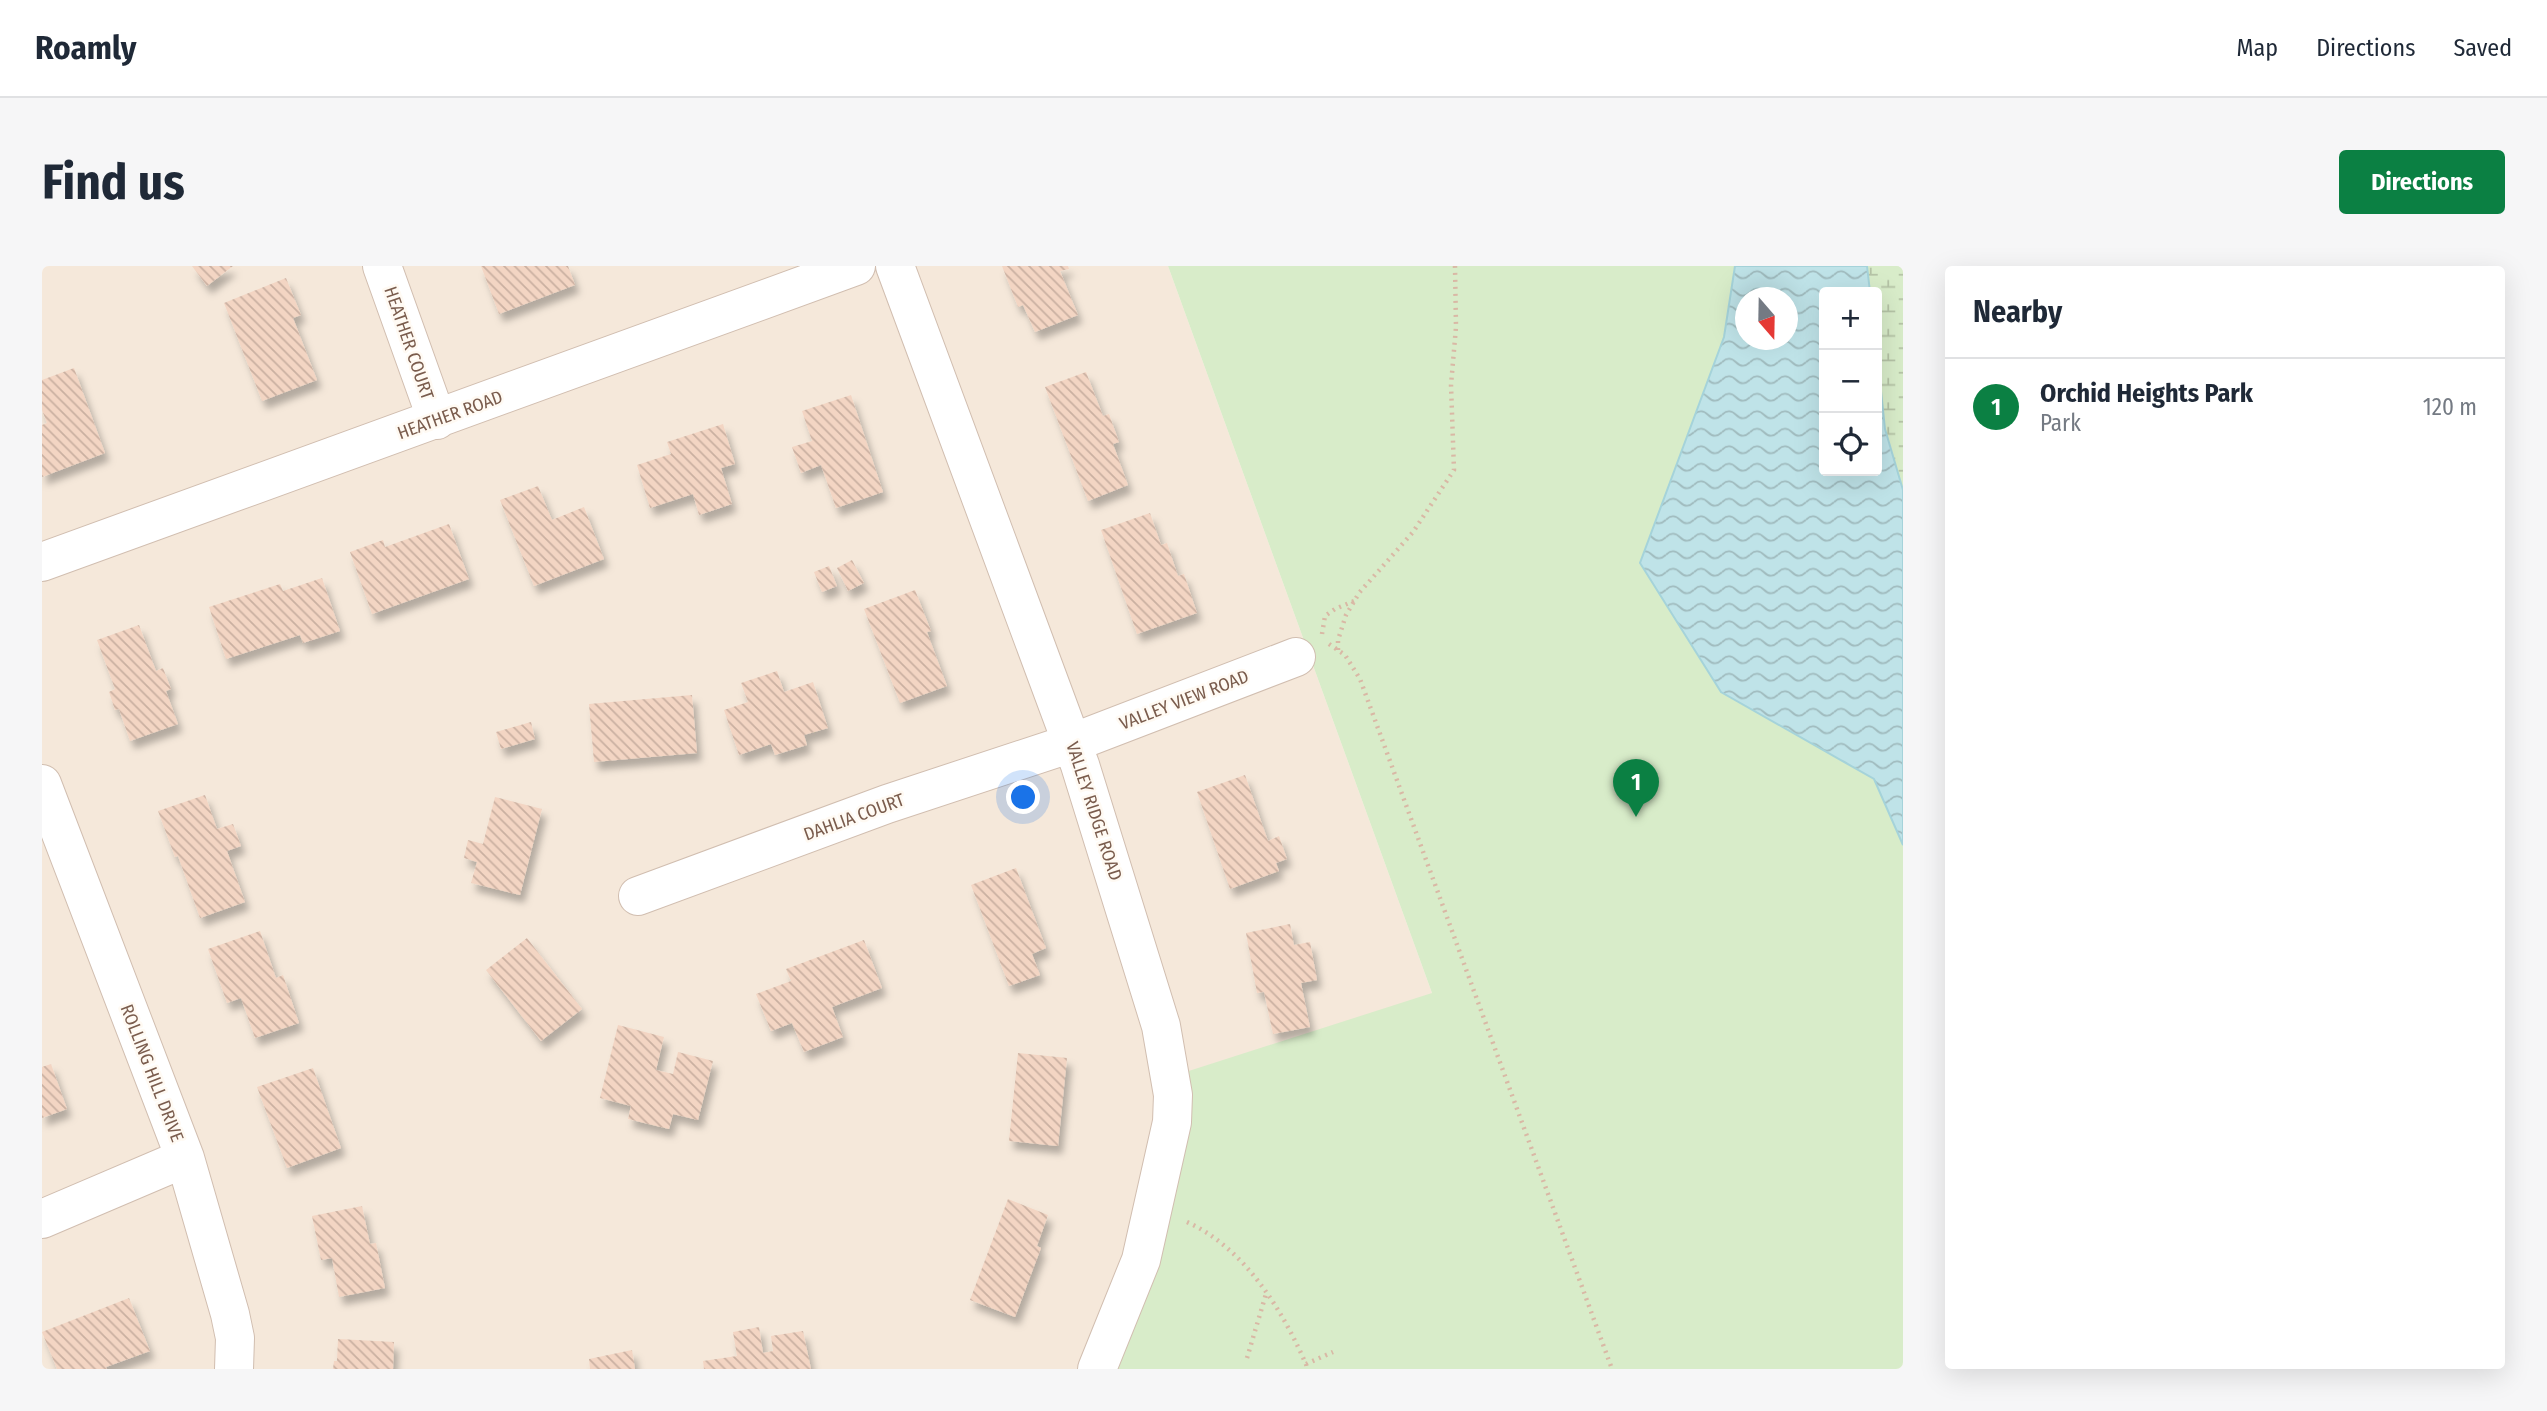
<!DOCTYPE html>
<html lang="en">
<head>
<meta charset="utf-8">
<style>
	:root { --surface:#fff; --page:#f6f6f7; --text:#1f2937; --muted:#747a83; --line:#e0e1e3; --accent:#0b8043 }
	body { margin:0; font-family:"Fira Sans Condensed",sans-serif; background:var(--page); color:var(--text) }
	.controls { position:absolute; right:21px; top:21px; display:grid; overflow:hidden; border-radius:7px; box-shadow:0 7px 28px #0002 }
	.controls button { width:63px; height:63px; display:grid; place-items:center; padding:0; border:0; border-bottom:2px solid var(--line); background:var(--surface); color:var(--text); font:35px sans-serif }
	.compass { position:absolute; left:1693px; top:21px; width:63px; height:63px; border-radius:50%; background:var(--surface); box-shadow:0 7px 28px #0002; rotate:160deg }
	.you { position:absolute; left:982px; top:532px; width:24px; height:24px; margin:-18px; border:5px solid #fff; border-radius:50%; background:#1a73e8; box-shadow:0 0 0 10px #1a73e833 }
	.badge { display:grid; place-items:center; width:46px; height:46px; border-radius:50%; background:var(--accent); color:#fff; font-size:23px; font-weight:700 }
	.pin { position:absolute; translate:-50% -58px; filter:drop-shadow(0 2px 4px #0008) }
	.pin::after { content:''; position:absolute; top:37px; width:24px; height:21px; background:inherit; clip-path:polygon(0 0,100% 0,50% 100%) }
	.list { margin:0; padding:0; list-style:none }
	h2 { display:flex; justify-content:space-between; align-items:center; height:91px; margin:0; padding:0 28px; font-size:30px }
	h2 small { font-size:23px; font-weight:400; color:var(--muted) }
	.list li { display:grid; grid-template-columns:46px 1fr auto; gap:21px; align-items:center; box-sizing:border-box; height:98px; padding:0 28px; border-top:2px solid var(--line) }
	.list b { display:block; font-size:26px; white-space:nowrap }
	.list p { margin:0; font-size:23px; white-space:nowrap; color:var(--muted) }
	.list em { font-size:23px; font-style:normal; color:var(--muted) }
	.icon { flex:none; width:38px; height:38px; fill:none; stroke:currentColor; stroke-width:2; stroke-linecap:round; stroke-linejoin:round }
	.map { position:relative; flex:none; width:1861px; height:1103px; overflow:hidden; border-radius:7px }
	header { display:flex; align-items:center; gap:42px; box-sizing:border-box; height:98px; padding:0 35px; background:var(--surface); border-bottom:2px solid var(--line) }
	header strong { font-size:33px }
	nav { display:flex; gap:38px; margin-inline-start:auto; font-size:24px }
	.intro { display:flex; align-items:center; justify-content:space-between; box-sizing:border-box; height:168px; padding:0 42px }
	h1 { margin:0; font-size:49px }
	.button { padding:18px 32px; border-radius:7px; background:var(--accent); color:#fff; font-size:24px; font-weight:700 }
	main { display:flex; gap:42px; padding:0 42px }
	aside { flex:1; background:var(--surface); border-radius:7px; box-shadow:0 7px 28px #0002 }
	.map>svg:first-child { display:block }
	.residential { fill:#f5e8da }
	.green { fill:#d8ecc9; fill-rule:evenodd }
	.wetland { fill:url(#wetland-marsh) }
	.water { fill:url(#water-waves); stroke:#a5d3da; stroke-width:2; fill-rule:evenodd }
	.building { fill:url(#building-back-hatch); filter:url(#shadow) }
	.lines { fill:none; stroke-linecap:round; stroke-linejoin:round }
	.minor-casing { stroke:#d1beb0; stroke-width:40 }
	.path { stroke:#d9b8a5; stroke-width:4.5; stroke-dasharray:2 5; stroke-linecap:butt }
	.minor { stroke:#fff; stroke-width:38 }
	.labels { text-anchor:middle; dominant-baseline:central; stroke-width:5; stroke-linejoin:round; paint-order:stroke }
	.street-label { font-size:18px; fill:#7a5c4d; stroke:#fffaf3 }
</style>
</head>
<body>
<header>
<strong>Roamly</strong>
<nav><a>Map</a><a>Directions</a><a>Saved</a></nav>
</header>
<div class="intro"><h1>Find us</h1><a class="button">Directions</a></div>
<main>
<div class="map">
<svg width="1861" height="1103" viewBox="0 0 1861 1103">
	<defs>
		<pattern id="wetland-marsh" width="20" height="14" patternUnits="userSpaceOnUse" patternTransform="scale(1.75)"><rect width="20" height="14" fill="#d8ecc9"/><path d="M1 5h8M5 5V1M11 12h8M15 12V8" fill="none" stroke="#b4c2a5"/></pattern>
		<pattern id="water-waves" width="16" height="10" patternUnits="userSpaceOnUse" patternTransform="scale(1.75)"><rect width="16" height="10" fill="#bfe3e8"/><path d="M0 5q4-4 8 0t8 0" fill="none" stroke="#a0bbbe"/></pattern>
		<pattern id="building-back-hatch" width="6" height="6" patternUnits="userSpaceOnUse" patternTransform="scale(1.75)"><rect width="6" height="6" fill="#f3d5c3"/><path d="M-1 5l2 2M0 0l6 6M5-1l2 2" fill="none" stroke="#cab0a1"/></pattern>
		<filter id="shadow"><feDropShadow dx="4.5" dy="8" stdDeviation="3.5" flood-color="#0004"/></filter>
	</defs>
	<rect width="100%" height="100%" fill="#fdf6ec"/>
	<path class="residential" d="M0,0H1126L1390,727L1055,1103H0Z"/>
	<path class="green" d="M1126,0H1861V1103H1056L1128,811L1390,727ZM1782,26H1835V205H1782ZM1703,32H1745V74H1703Z"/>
	<path class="wetland" d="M1825,0H1861V224L1843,163L1835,87V26H1828Z"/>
	<path class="water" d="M1693,0H1825L1828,26H1782V205H1835V87L1843,163L1861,224V579L1832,513L1679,426L1598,297L1682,71ZM1703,32H1745V74H1703Z"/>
	<path class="building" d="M150,0H191L165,20Z
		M439,0H526L533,19L457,48Z
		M960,0H1026L1027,3L1018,5L1036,49L993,66L981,39L976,41Z
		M244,12L259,49L251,52L275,114L220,135L182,37Z
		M32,102L63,187L0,211V159L5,157L0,144V114Z
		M1044,106L1061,150L1067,148L1077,176L1071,178L1086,219L1046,235L1003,121Z
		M809,129L841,226L794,242L779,199L759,207L750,181L770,175L760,145Z
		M681,158L693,198L679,202L690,238L657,249L651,228L608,242L595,199L629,188L625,176Z
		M496,220L510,254L542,241L562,293L492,320L458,234Z
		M1108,247L1119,279L1125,277L1136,310L1142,308L1155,347L1095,368L1059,264Z
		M407,258L427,313L330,348L308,286L341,274L343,281Z
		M810,294L822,317L806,325L795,302Z
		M787,300L795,320L780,326L772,306Z
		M280,312L298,365L261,377L258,369L184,393L167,341L238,318L241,325Z
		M873,324L889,365L885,366L905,420L858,437L822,343Z
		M97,359L114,405L121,402L129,423L124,425L136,458L88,475L77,443L73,444L67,426L73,423L55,374Z
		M735,405L742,426L771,416L786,462L762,469L765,479L733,489L729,478L697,489L682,444L706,436L699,417Z
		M650,429L655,487L552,496L547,438Z
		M489,456L493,473L459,483L454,466Z
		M1203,509L1226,575L1237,570L1245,593L1234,597L1237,605L1188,623L1155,526Z
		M163,529L175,563L191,558L199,580L185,585L203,636L158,652L136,590L133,591L116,545Z
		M453,531L500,543L478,629L429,617L435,596L422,592L426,574L441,578Z
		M974,602L1004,682L990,688L998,709L967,720L929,619Z
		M1248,658L1252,679L1268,676L1275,714L1259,717L1268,761L1231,768L1222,726L1215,727L1204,667Z
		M218,665L234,712L241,709L257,757L213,772L199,732L185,737L166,683Z
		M485,672L540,743L499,775L444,704Z
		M822,674L840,722L790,741L801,771L762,786L750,757L729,765L714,728L749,715L744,703Z
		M576,759L622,771L614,804L631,808L636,786L671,795L656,854L631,848L627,863L586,853L589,840L558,832Z
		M976,787L1025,792L1016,880L967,875Z
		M9,798L25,843L0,852V801Z
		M271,802L299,882L245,902L215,821Z
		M966,933L1006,949L995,980L999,982L973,1051L928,1034Z
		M320,940L328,978L334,977L343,1022L297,1031L290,992L279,994L270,950Z
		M87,1032L108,1085L64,1101L65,1103H15L0,1066Z
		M717,1061L721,1087L731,1085L729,1070L761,1065L769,1103H662L661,1095L695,1090L691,1066Z
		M296,1073L352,1076L351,1103H291L292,1095H295Z
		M590,1084L593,1103H548L547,1093Z"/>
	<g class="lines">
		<defs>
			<path id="minor" d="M340,0L395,154
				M853,0L1038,499L1119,760L1131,829L1130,856L1099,994L1055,1103
				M0,296L814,0
				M0,518L143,892L188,1048L193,1072L192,1103
				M596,630L845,538L1030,477L1254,391
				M0,953L143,892"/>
		</defs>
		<use href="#minor" class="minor-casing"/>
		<path class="path" d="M1280,368L1283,350L1293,343L1312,335
			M1287,378L1303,389L1318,413L1570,1103
			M1296,384V374L1304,349L1317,327L1371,266L1412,204L1409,119L1414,61L1413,0
			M1145,956C1203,982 1242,1046 1266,1103
			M1205,1092L1224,1028
			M1264,1098L1291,1086"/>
		<use href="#minor" class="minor"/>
	</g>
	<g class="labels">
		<g class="street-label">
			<text transform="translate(367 77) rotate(71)">HEATHER COURT</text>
			<text transform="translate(408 149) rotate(-20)">HEATHER ROAD</text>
			<text transform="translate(1142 434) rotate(-21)">VALLEY VIEW ROAD</text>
			<text transform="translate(1052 545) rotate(72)">VALLEY RIDGE ROAD</text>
			<text transform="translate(812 551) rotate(-20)">DAHLIA COURT</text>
			<text transform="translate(110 807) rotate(69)">ROLLING HILL DRIVE</text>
		</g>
	</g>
</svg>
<div class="controls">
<button>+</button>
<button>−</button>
<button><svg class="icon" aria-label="locate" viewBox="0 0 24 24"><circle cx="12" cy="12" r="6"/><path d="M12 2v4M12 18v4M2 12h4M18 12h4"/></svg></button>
</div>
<svg class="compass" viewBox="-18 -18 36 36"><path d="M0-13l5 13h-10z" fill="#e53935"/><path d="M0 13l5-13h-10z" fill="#747a83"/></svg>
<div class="you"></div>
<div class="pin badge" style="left:1594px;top:551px">1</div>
</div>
<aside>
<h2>Nearby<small></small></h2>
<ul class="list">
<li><span class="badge">1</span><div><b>Orchid Heights Park</b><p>Park</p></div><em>120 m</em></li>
</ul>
</aside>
</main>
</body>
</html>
